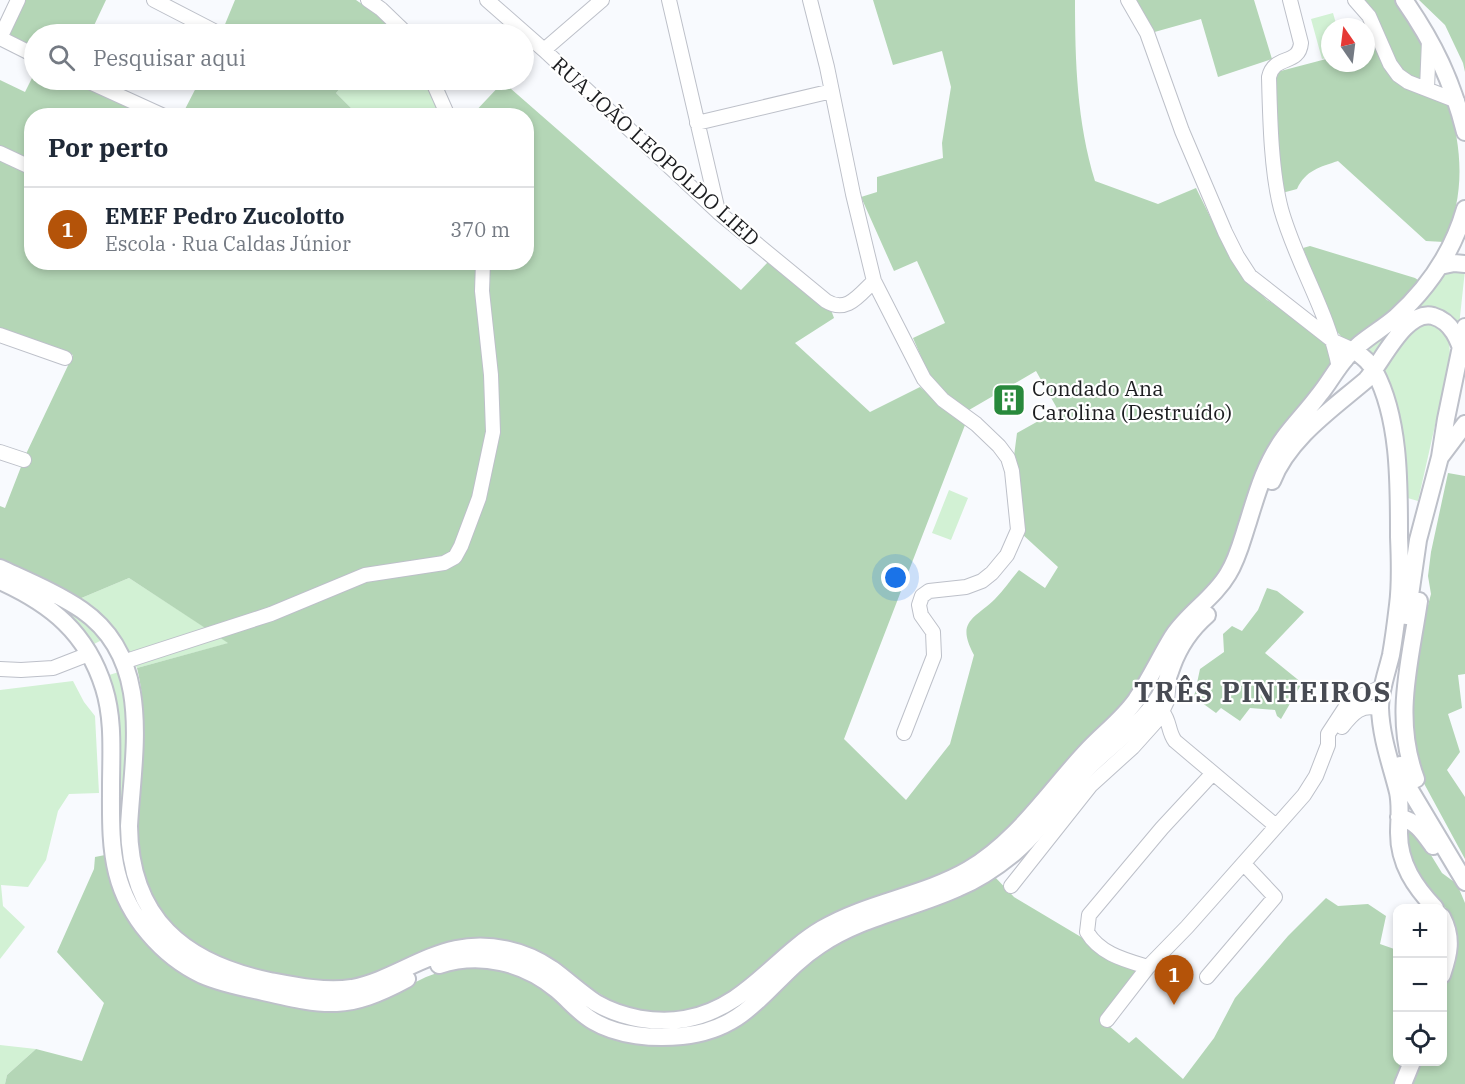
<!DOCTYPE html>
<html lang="pt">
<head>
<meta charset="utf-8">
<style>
	:root { --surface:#fff; --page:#f2f2f3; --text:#1f2937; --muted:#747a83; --line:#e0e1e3; --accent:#b45309 }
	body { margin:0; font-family:"IBM Plex Serif",serif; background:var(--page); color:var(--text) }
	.controls { position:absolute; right:18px; bottom:18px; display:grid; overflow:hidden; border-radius:12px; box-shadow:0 3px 9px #0003 }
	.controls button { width:54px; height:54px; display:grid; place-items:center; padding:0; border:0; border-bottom:2px solid var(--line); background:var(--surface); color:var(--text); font:30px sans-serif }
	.compass { position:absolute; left:1321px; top:18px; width:54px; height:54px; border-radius:50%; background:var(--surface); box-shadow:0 3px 9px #0003; rotate:346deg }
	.you { position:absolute; left:896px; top:578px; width:21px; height:21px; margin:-15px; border:4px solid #fff; border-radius:50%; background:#1a73e8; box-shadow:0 0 0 9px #1a73e833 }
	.badge { display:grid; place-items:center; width:39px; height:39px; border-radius:50%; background:var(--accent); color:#fff; font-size:20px; font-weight:700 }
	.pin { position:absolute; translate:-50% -50px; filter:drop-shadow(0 2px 3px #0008) }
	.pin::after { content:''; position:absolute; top:32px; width:21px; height:18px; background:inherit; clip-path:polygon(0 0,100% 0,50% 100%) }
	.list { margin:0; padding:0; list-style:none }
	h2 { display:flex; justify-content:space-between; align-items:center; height:78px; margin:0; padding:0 24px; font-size:26px }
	h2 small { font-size:20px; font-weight:400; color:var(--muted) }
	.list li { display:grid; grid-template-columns:39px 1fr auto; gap:18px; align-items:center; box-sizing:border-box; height:84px; padding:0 24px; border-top:2px solid var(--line) }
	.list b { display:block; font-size:22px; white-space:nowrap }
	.list p { margin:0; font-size:20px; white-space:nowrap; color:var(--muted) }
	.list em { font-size:20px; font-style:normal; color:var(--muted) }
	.icon { flex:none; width:33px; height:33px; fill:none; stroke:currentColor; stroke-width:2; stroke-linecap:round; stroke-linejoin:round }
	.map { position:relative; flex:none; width:1465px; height:1084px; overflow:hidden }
	.search { position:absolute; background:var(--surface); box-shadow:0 3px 9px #0003; left:24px; top:24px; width:510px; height:66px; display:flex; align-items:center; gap:15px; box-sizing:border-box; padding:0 21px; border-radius:33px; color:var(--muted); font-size:22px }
	.panel { position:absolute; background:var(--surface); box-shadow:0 3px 9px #0003; left:24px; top:108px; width:510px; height:162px; border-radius:24px }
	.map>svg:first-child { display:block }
	.green { fill:#d2f1d4 }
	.forest { fill:#b4d6b6 }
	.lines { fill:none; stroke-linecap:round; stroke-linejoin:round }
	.minor-casing { stroke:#bdc0c9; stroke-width:16 }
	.major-casing { stroke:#bdc0c9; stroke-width:20 }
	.minor { stroke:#fff; stroke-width:14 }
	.major { stroke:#fff; stroke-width:16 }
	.labels { text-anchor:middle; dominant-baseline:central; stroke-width:4.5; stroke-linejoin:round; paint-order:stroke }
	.street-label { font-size:21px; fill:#1c1d20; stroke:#fff }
	.poi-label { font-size:21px; fill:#1c1d20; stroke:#fff; text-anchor:start }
	.district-label { font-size:27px; font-weight:bold; letter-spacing:1.5px; fill:#484b53; stroke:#fff }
</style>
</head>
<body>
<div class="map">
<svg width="1465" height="1084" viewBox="0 0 1465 1084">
	<rect width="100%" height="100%" fill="#f8fafe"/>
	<path class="green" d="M1333,13L1337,27H1330V57L1322,59L1311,19Z
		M347,80H425L442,115H358L336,93Z
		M1449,270H1465L1459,326L1437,310L1374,361L1362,350L1436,285Z
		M1429,322C1448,329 1450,339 1450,359L1418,501L1404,497L1382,372L1411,329Z
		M949,490L968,498L951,540L932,533Z
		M129,578L229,643L137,668L115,634L79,599Z
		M55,602L85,621L102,640L90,646Z
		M119,672C130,709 129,748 126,786C124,810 120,834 125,858C130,890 146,917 167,940C180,954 198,965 215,972C228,977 244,979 257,982C292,990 328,1001 364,991C402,980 432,955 473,952C498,951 527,958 548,973C564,984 577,998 594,1008C613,1019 635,1024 656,1025C738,1029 763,972 823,935C868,907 923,899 970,875C1015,851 1044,806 1077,768C1093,750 1111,735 1128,718C1139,706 1147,690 1156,675L1157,676C1150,688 1125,721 1123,731L1085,764L1025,835L1011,849L983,870L956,884L848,923C829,933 812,944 796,958C743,1006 729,1038 648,1029C628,1027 606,1024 589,1012C579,1005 571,995 562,986C539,966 512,956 481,954C430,951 392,993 343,998C311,1001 276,990 245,983C181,967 124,916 118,847C112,790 123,732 109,675Z
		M73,681L84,702L95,716L99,793L69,794L58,811L46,860L28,887L1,885L3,906L25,927L0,959V690Z
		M0,1045L36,1049L7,1075L5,1084H0Z"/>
	<path class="forest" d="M25,0H106L90,34H34V47L11,36L10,33Z
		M235,0H356L375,13L390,27L384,34H221Z
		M873,0H1075C1075,62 1077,122 1095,181L1158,204L1196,188L1231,259L1241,273L1267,300L1297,317L1327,344L1334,365C1311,393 1278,428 1261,460C1244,492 1242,531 1227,564L1128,701L1013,828L987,851L752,980L714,1003L688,1011L665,1013L639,1011L613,1002L524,947L331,983C230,977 134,939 135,822C135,795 142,767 143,740C144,715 143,692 137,668L228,643L129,578L79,599L0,560V506L5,508L26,454L73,355L0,328V80L25,92L34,74V80H72L145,114L32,116V262H526V116L472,115L503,82L741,290L768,262L831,310L834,318L795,343L870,412L920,387L965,425L844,739L906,800L950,744L974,655C956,621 973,620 995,599C1004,590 1011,579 1019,570L1045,588L1058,567L1022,534L1023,510L1014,456L1017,433L1058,410L1036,371L969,410L948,395L929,375L913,338L945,323L917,261L894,271L861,197L877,192V177L943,158L942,143L951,87L942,51L893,65Z
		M1135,0H1254L1272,59L1218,77L1201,19L1151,33Z
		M1360,0H1395L1411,21L1423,43L1422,78L1418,81L1400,73Z
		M1419,0H1465V72L1463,63L1445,25Z
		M1379,44L1389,68L1438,101L1448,102C1463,151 1465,196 1444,242L1426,241L1338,161C1320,167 1306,170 1297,189L1282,193L1273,73L1330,58V63H1366V48Z
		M200,80H347L336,93L358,115H182Z
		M1310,246L1415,278L1421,282L1398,307L1351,342L1345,341L1333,327L1303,248Z
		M1448,473L1465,476V674L1458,675L1462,708L1448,714L1460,752L1447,770L1465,797V859L1414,765L1407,733L1419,639L1431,594L1428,576L1431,552Z
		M1267,588L1277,591L1304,612L1265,653L1302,683L1281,719L1277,716L1275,710L1250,708L1240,721L1221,708L1216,713L1194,697L1200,669L1224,652L1223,634L1232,626L1242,631L1258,610Z
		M1405,825L1418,834L1442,873L1457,884L1465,903V1084H1409L1417,1062H1442C1443,1041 1439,1006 1443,987C1447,965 1460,949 1454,924C1449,900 1420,894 1412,871C1407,858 1407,840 1405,825Z
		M105,855C115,903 129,928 166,961L328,1011H343L373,1003L426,977L445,970L463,967L484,968L503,970L532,981L584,1022L703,1038L822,949L994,876L1014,897L1081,937L1100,955L1111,962L1137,970L1102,1020L1129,1043L1136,1037L1183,1079L1214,1038L1235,998L1288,936L1326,898L1338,906L1368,904L1386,916L1380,944L1397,950L1398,1062H1409L1399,1084H5L7,1075L36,1049L82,1061L104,1003L57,952L94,869L95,857Z"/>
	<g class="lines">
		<defs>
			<path id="minor" d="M154,0L216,32
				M368,0L381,9L407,34
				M487,0L544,50L718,212L826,301C847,314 859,295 874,281
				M669,0L718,211
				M810,0L827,67L853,194L874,281L924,379L943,400L976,424L999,446L1008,458L1012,471L1018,530L1007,555L992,573L982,581L966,587L929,591L922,596L919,605L921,615L933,632L934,656L904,733
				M1128,0L1147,33L1182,131L1225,232L1237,256L1250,276L1333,341L1353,350
				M1290,0L1301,43C1299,66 1274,54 1269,77C1270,116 1271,171 1281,209C1296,263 1329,313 1339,368
				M1355,0L1369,16L1390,64L1398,75L1408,82L1457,101
				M0,38L18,0
				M0,38L34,55
				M544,50L602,0
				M85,80L164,116
				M432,80L448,116
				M1427,89L1429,40
				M697,123L832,91
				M0,153L32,168
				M0,335L65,358
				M0,452L24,460
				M123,662L271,614L365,575L444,563L455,557L461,546L479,498L493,432L491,375L482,291L483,262
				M0,669L21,670L53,668L89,654
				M1163,713C1170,721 1168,732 1175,741L1276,826
				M1342,727C1353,713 1362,703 1380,709
				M1011,886L1091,785L1133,747L1159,718L1167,701L1169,681
				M1148,967C1125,960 1100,954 1087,932L1089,915L1162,828L1213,773
				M1207,977L1275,897L1244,864
				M1107,1020L1148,967L1187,927L1304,795L1316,776L1328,745V734L1345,708L1354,699L1384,686"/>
			<path id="major" d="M1404,0C1434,43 1452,81 1465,132
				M1440,266L1454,263L1465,264
				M1353,350C1363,356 1370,362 1375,372C1400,419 1399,485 1399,537C1400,560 1401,583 1398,605C1396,622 1394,638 1391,655C1387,672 1380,690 1380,708C1381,738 1391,764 1398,792C1401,806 1399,819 1399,833C1399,864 1415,887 1435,908
				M1441,456L1465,424
				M1272,481C1289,438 1332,409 1366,380C1382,363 1405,309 1433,316C1453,322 1459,341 1465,359
				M0,568C28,581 57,593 82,610C154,660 133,752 129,826C130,919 184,963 270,981C296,986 325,992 352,988C389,981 419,957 456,949C489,942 524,950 552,969C567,980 581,993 596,1003C622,1018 656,1024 685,1019C746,1008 773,958 822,929C868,902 923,896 968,870C1017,841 1047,794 1085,753C1101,735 1122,720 1136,700C1150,679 1160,657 1173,636C1188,613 1214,598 1228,574C1238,558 1242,540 1248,522C1257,493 1265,464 1284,438C1295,423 1308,410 1319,395C1329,383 1336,369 1346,358C1359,341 1380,331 1396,317C1428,288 1453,251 1465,209
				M0,581C51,604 87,633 104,688C114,720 111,754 111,787C111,816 110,845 117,873C128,917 162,956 202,975C220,983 240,987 259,991C325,1006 346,1012 407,979
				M1407,616L1418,540L1440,457L1446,419L1465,327
				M1400,765L1407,785L1465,882
				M1416,779C1393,718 1410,663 1419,601
				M1399,817C1416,821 1423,832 1433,846
				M1442,917C1453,938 1449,954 1442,975
				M439,965C480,952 524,962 557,990C569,1000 579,1013 593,1021C618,1036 654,1039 682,1036C753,1029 768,979 820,945C861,917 912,909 958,888C979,879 997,867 1015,852C1042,829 1061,798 1084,772C1108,746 1139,728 1159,697C1165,687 1168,677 1172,666C1179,647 1192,628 1207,615
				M1403,1084L1412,1062"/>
		</defs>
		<use href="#minor" class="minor-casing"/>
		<use href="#major" class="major-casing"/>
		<use href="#minor" class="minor"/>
		<use href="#major" class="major"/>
	</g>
	<defs>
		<symbol id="building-square" viewBox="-11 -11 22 22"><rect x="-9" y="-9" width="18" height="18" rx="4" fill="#28893c" stroke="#fff"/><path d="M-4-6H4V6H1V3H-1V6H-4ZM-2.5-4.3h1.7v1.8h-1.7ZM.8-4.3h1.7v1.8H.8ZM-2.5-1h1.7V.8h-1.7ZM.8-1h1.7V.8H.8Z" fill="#fff"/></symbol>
	</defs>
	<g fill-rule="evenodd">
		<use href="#building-square" x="990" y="381" width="38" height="38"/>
	</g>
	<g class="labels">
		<g class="street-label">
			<text transform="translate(656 151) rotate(42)">RUA JOÃO LEOPOLDO LIED</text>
		</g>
		<g class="poi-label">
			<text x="1032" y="388">Condado Ana<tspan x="1032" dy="24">Carolina (Destruído)</tspan></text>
		</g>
		<g class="district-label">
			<text x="1263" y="691">TRÊS PINHEIROS</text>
		</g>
	</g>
</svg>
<div class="controls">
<button>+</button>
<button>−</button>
<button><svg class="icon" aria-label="locate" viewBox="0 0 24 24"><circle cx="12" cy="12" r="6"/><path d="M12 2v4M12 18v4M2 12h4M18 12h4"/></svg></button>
</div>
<svg class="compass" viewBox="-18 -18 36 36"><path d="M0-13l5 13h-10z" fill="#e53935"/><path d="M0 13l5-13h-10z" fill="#747a83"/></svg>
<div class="you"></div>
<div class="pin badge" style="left:1174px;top:1005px">1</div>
<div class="search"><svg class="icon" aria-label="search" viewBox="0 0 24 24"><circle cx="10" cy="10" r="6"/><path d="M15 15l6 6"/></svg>Pesquisar aqui</div>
<section class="panel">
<h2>Por perto<small></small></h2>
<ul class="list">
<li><span class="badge">1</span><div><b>EMEF Pedro Zucolotto</b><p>Escola · Rua Caldas Júnior</p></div><em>370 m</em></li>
</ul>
</section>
</div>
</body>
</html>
